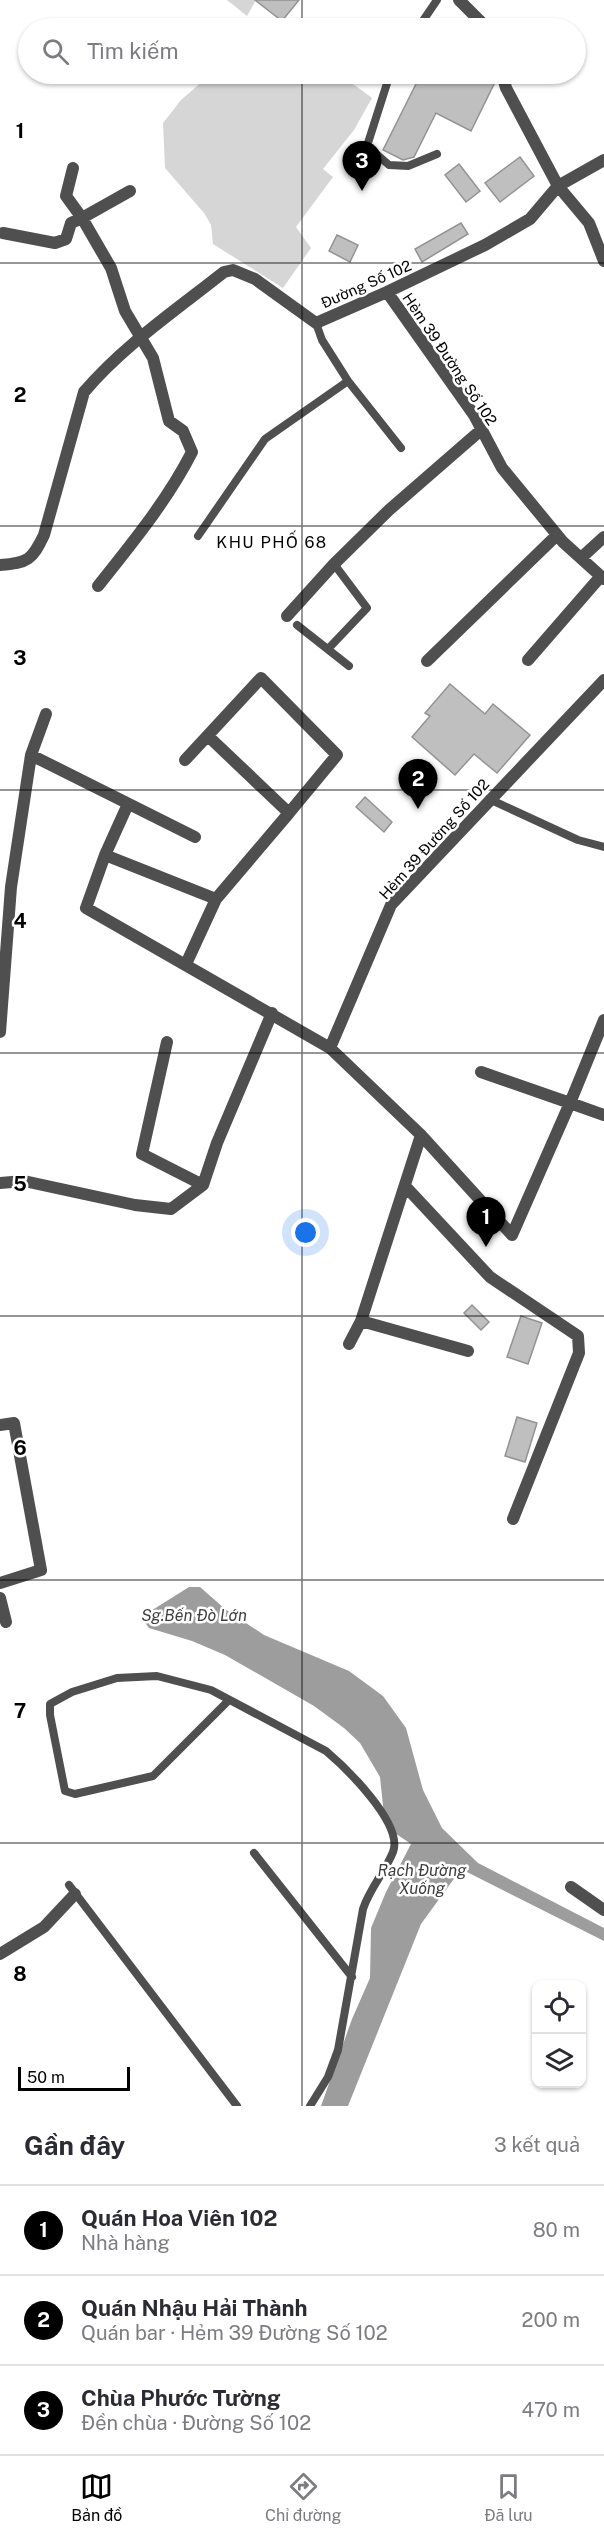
<!DOCTYPE html>
<html lang="vi">
<head>
<meta charset="utf-8">
<style>
	:root { --surface:#fff; --page:#f7f7f7; --text:#2b2b33; --muted:#7c7c81; --line:#e1e1e2; --accent:#000 }
	body { margin:0; font-family:"Public Sans",sans-serif; background:var(--page); color:var(--text) }
	.controls { position:absolute; right:18px; bottom:18px; display:grid; overflow:hidden; border-radius:12px; box-shadow:0 2px 4px #0004 }
	.controls button { width:54px; height:54px; display:grid; place-items:center; padding:0; border:0; border-bottom:2px solid var(--line); background:var(--surface); color:var(--text); font:30px sans-serif }
	.scale { position:absolute; left:18px; bottom:15px; width:112px; box-sizing:border-box; padding-left:6px; border:3px solid #000; border-top:0; font-size:16px; line-height:21px; white-space:nowrap; color:#000; -webkit-text-stroke:4px #fff; paint-order:stroke }
	.you { position:absolute; left:306px; top:1233px; width:21px; height:21px; margin:-15px; border:4px solid #fff; border-radius:50%; background:#1a73e8; box-shadow:0 0 0 9px #1a73e833 }
	.badge { display:grid; place-items:center; width:39px; height:39px; border-radius:50%; background:var(--accent); color:#fff; font-size:20px; font-weight:700 }
	.pin { position:absolute; translate:-50% -50px; filter:drop-shadow(0 2px 3px #0008) }
	.pin::after { content:''; position:absolute; top:32px; width:21px; height:18px; background:inherit; clip-path:polygon(0 0,100% 0,50% 100%) }
	.list { margin:0; padding:0; list-style:none }
	h2 { display:flex; justify-content:space-between; align-items:center; height:78px; margin:0; padding:0 24px; font-size:26px }
	h2 small { font-size:20px; font-weight:400; color:var(--muted) }
	.list li { display:grid; grid-template-columns:39px 1fr auto; gap:18px; align-items:center; box-sizing:border-box; height:90px; padding:0 24px; border-top:2px solid var(--line) }
	.list b { display:block; font-size:22px; white-space:nowrap }
	.list p { margin:0; font-size:20px; white-space:nowrap; color:var(--muted) }
	.list em { font-size:20px; font-style:normal; color:var(--muted) }
	.icon { flex:none; width:33px; height:33px; fill:none; stroke:currentColor; stroke-width:2; stroke-linecap:round; stroke-linejoin:round }
	.map { position:relative; flex:none; width:604px; height:2106px; overflow:hidden }
	.search { position:absolute; background:var(--surface); box-shadow:0 2px 4px #0004; left:18px; right:18px; top:18px; height:66px; display:flex; align-items:center; gap:15px; box-sizing:border-box; padding:0 21px; border-radius:33px; color:var(--muted); font-size:22px }
	.sheet { height:348px; background:var(--surface) }
	nav { display:flex; justify-content:space-around; align-items:center; box-sizing:border-box; height:84px; border-top:2px solid var(--line); background:var(--surface); font-size:16px; color:var(--muted) }
	nav a { display:grid; justify-items:center; gap:3px }
	nav .on { color:var(--accent) }
	.map>svg:first-child { display:block }
	.green { fill:#d6d6d6 }
	.water { fill:#9d9d9d }
	.building { fill:#bfbfbf; stroke:#939393; stroke-width:1.5 }
	.lines { fill:none; stroke-linecap:round; stroke-linejoin:round }
	.service { stroke:#4f4f4f; stroke-width:8 }
	.minor { stroke:#4f4f4f; stroke-width:12 }
	.grid { fill:none; stroke:#000; stroke-width:1.5; stroke-opacity:0.55 }
	.labels { text-anchor:middle; dominant-baseline:central; stroke-width:5; stroke-linejoin:round; paint-order:stroke }
	.street-label { font-size:15px; fill:#000; stroke:#fff }
	.neighbourhood-label { font-size:16px; letter-spacing:1.5px; fill:#000; stroke:#fff }
	.water-label { font-size:16px; font-style:italic; fill:#3e3e3e; stroke:#fff }
	.grid-label { font-size:20px; text-anchor:middle; font-weight:bold; fill:#000; stroke:#fff; stroke-width:5; stroke-linejoin:round; paint-order:stroke }
</style>
</head>
<body>
<div class="map">
<svg width="604" height="2106" viewBox="0 0 604 2106">
	<rect width="100%" height="100%" fill="#fff"/>
	<path class="green" d="M227,0H256L247,16Z
		M211,74H298L303,76L304,74C336,73 347,78 372,98L354,130L323,169L333,177L296,227L311,248L283,288L213,244L211,225L204,213L165,168L163,123L181,100Z"/>
	<path class="water" d="M189,1587H200L225,1609L264,1635L349,1671L383,1696L406,1728L423,1790L442,1828L478,1863L604,1928V1941L461,1869L421,1924L348,2106H321L352,2019L370,1978L371,1928L386,1892L411,1844L392,1831L384,1815L380,1777L360,1743L344,1728L314,1706L225,1655L192,1641L149,1628L143,1620L146,1614Z"/>
	<path class="building" d="M255,0H299L282,21Z
		M421,74H478L495,82L471,131L436,113L414,157L403,160L383,150Z
		M520,157L534,176L500,202L485,183Z
		M459,164L480,191L466,202L445,175Z
		M461,223L468,234L422,262L415,249Z
		M337,235L358,245L350,262L329,251Z
		M450,684L485,714L493,704L530,735L497,773L474,754L455,775L412,737L430,716L425,713Z
		M365,797L392,822L384,832L356,807Z
		M472,1305L489,1322L481,1330L464,1313Z
		M521,1316L542,1323L528,1364L507,1357Z
		M517,1417L537,1423L525,1462L505,1456Z"/>
	<g class="lines">
		<path class="service" d="M418,28L437,0
			M390,74L367,146L389,165L408,166L437,154
			M348,381L401,448
			M198,536L265,439L348,381L322,340L316,323
			M297,625L349,666
			M328,649L367,608L334,564
			M489,799L578,840L604,847
			M229,1700L153,1776L75,1794L65,1791L50,1715V1704L72,1692L117,1678L157,1676L211,1690L326,1751C345,1767 404,1824 393,1852C385,1872 370,1888 363,1909L338,2050L328,2077L310,2106
			M254,1853L352,1977
			M69,1885L237,2106"/>
		<path class="minor" d="M459,0L487,28
			M604,160L558,186L589,223L604,261
			M3,233L55,243L66,239L71,223L82,218L66,196L73,168
			M387,292L474,415L502,468L563,542L604,579
			M581,558L604,537
			M0,565C28,563 32,560 44,535L84,392C123,346 176,310 224,272L233,270L255,279L316,323L387,292L485,245L530,219L558,186L506,88L502,74
			M98,586C132,543 167,501 192,452L183,431L169,421L153,358L125,311L111,268L82,218L130,191
			M287,616L334,564L389,510L481,430
			M528,660L601,576
			M427,661L557,535
			M208,736L289,813L216,899
			M31,755L46,714
			M185,760L261,678L337,755L289,813
			M128,804L105,855L216,899L186,964
			M105,855L86,908L330,1048L421,1135L512,1235L570,1103L604,1115
			M0,1032L11,887L31,755L195,837
			M167,1042L142,1154L203,1185L217,1143L272,1013
			M330,1048L391,905L604,680
			M481,1072L570,1103L604,1020
			M0,1183L24,1181L135,1205L171,1209L203,1185
			M406,1187L490,1277L578,1336L579,1353L513,1519
			M361,1321L468,1351
			M349,1344L361,1321L421,1135
			M0,1425L14,1423L41,1570L0,1583
			M0,1598L6,1622
			M571,1887L604,1910
			M0,1954L44,1927L75,1894"/>
	</g>
	<path class="grid" d="M302,0V28M302,74V2106M0,263H604M0,526H604M0,790H604M0,1053H604M0,1316H604M0,1580H604M0,1843H604"/>
	<g class="labels">
		<g class="street-label">
			<text transform="translate(366 284) rotate(-24)">Đường Số 102</text>
			<text transform="translate(450 359) rotate(56)">Hẻm 39 Đường Số 102</text>
			<text transform="translate(434 839) rotate(-48)">Hẻm 39 Đường Số 102</text>
		</g>
		<g class="neighbourhood-label">
			<text x="272" y="542">KHU PHỐ 68</text>
		</g>
		<g class="water-label">
			<text x="194" y="1615">Sg.Bến Đò Lớn</text>
			<text x="422" y="1870">Rạch Đường<tspan x="422" dy="18">Xuống</tspan></text>
		</g>
	</g>
	<g class="grid-label">
		<text x="20" y="138">1</text>
		<text x="20" y="402">2</text>
		<text x="20" y="665">3</text>
		<text x="20" y="928">4</text>
		<text x="20" y="1191">5</text>
		<text x="20" y="1455">6</text>
		<text x="20" y="1718">7</text>
		<text x="20" y="1981">8</text>
	</g>
</svg>
<div class="controls">
<button><svg class="icon" aria-label="locate" viewBox="0 0 24 24"><circle cx="12" cy="12" r="6"/><path d="M12 2v4M12 18v4M2 12h4M18 12h4"/></svg></button>
<button><svg class="icon" aria-label="layers" viewBox="0 0 24 24"><path d="M12 4l9 5-9 5-9-5zM3 14l9 5 9-5"/></svg></button>
</div>
<div class="scale">50 m</div>
<div class="you"></div>
<div class="pin badge" style="left:486px;top:1247px">1</div>
<div class="pin badge" style="left:418px;top:809px">2</div>
<div class="pin badge" style="left:362px;top:191px">3</div>
<div class="search"><svg class="icon" aria-label="search" viewBox="0 0 24 24"><circle cx="10" cy="10" r="6"/><path d="M15 15l6 6"/></svg>Tìm kiếm</div>
</div>
<section class="sheet">
<h2>Gần đây<small>3 kết quả</small></h2>
<ul class="list">
<li><span class="badge">1</span><div><b>Quán Hoa Viên 102</b><p>Nhà hàng</p></div><em>80 m</em></li>
<li><span class="badge">2</span><div><b>Quán Nhậu Hải Thành</b><p>Quán bar · Hẻm 39 Đường Số 102</p></div><em>200 m</em></li>
<li><span class="badge">3</span><div><b>Chùa Phước Tường</b><p>Đền chùa · Đường Số 102</p></div><em>470 m</em></li>
</ul>
</section>
<nav>
<a class="on"><svg class="icon" aria-label="map" viewBox="0 0 24 24"><path d="M3 6l6-2 6 2 6-2v14l-6 2-6-2-6 2zM9 4v14M15 6v14"/></svg>Bản đồ</a>
<a><svg class="icon" aria-label="directions" viewBox="0 0 24 24"><path d="M12 3l9 9-9 9-9-9zM9 14v-3h6M13 9l2 2-2 2"/></svg>Chỉ đường</a>
<a><svg class="icon" aria-label="saved" viewBox="0 0 24 24"><path d="M7 4h10v16l-5-4-5 4z"/></svg>Đã lưu</a>
</nav>
</body>
</html>
